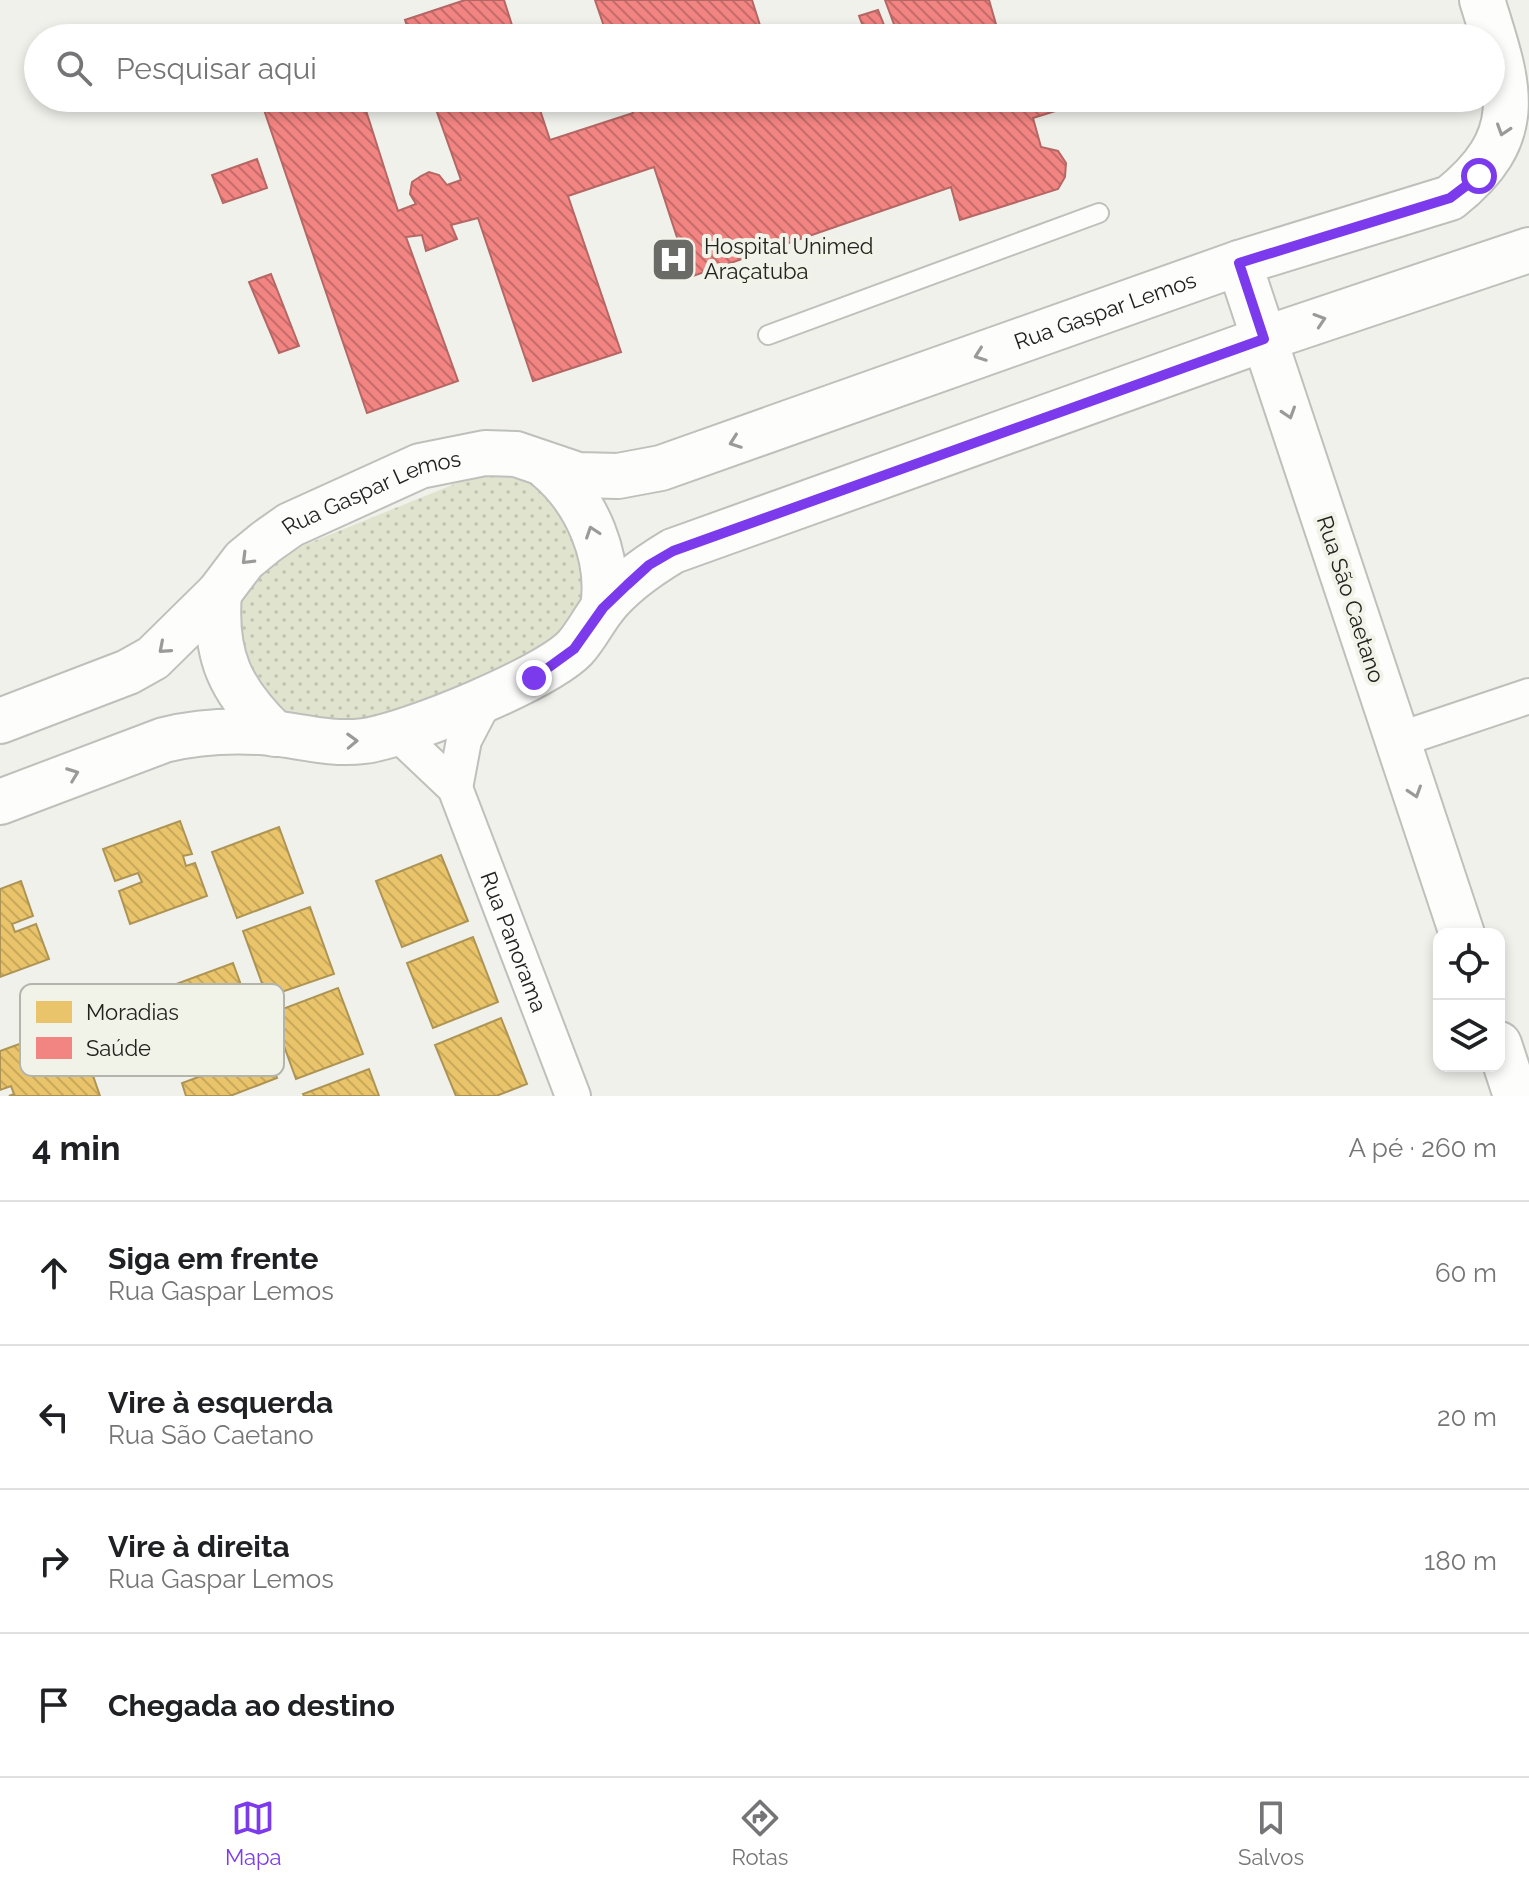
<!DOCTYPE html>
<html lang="pt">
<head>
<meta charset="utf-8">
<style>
	:root { --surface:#fff; --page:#f2f2f2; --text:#202124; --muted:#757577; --line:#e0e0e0; --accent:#7c3aed }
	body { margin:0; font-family:Raleway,sans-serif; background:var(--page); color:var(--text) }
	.controls { position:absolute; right:24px; bottom:24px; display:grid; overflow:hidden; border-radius:16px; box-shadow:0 4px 12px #0003 }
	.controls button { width:72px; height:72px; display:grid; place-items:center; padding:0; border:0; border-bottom:2px solid var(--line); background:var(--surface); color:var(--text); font:40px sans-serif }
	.stop { position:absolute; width:24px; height:24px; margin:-18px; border:6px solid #7c3aed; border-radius:50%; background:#fff }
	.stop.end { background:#7c3aed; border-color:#fff; box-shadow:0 2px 8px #0008 }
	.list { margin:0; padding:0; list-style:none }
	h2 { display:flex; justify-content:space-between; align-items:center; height:104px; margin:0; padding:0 32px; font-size:34px }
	h2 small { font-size:26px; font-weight:400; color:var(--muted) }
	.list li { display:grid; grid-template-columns:52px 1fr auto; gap:24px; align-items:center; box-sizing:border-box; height:144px; padding:0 32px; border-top:2px solid var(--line) }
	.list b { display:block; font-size:30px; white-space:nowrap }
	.list p { margin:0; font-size:26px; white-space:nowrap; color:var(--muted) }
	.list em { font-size:26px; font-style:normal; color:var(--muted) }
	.icon { flex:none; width:44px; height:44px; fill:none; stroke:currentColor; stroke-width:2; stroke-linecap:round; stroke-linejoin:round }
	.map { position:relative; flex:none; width:1529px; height:1096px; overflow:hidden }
	.search { position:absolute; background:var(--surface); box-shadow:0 4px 12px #0003; left:24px; right:24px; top:24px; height:88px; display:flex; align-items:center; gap:20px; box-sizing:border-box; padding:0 28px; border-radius:44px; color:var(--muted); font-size:30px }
	.sheet { height:680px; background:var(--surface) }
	nav { display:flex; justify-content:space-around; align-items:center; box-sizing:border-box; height:112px; border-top:2px solid var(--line); background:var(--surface); font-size:22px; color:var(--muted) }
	nav a { display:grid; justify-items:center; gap:4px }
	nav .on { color:var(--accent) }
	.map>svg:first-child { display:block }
	.grass { fill:url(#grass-dots) }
	.homes { fill:url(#homes-back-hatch); stroke:#ad9454; stroke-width:2 }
	.health { fill:url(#health-back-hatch); stroke:#b46764; stroke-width:2 }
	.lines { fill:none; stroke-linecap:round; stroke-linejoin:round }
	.service-casing { stroke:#bec0bb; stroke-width:22 }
	.minor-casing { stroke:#bec0bb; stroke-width:38 }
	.tertiary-casing { stroke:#bec0bb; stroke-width:48 }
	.secondary-casing { stroke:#bec0bb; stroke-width:48 }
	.service { stroke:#fdfdfc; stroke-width:18 }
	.minor { stroke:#fdfdfc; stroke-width:34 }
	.tertiary { stroke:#fdfdfc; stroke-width:44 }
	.secondary { stroke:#fdfdfc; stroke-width:44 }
	.oneway { stroke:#9a9b99 }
	.route { stroke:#7c3aed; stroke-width:10 }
	.labels { text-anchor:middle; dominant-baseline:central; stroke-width:8; stroke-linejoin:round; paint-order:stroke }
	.poi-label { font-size:22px; fill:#22231f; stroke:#f1f3e9; text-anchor:start }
	.street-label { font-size:22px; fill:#22231f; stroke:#f1f3e9 }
	.key { fill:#f1f3e9; stroke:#b3b5ac; stroke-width:2 }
	.key-label { font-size:22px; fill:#22231f }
</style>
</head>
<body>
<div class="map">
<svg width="1529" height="1096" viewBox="0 0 1529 1096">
	<defs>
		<pattern id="grass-dots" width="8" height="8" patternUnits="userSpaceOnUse" patternTransform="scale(2)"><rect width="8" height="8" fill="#e0e4ce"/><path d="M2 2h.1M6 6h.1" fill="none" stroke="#c0c3b0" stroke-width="1.8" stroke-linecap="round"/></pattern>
		<pattern id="homes-back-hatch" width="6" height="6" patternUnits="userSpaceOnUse" patternTransform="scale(2)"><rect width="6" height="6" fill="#e9c46a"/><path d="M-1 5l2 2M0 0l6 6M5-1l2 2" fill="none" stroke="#c8a85b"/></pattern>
		<pattern id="health-back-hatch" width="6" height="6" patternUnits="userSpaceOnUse" patternTransform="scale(2)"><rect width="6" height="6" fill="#f28482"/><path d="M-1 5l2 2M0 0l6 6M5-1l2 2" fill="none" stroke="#c46c6a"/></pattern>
	</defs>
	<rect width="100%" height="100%" fill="#f0f1eb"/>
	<path class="grass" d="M489,476H506L537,486L573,518L586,598L549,650L348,730L286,724L231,652L242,591L275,557L457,483Z"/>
	<path class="homes" d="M180,821L192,854L183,856L186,866L195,863L207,896L130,924L119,891L142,882L138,873L115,881L103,849Z
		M279,827L303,893L237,918L212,852Z
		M441,855L468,921L402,947L376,881Z
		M21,881L33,916L12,924L15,932L36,924L49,959L0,977V889Z
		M310,907L334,974L267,997L243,931Z
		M473,937L498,1002L433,1028L407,963Z
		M233,963L245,996L237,999L240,1008L249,1005L261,1038L184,1066L172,1033L195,1025L192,1015L168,1023L157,991Z
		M338,988L363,1054L296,1079L272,1013Z
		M501,1018L527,1084L496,1096H456L435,1045Z
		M74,1024L87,1059L65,1067L68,1075L90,1067L100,1096H9L14,1094L11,1086L0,1090V1051Z
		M266,1052L277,1078L230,1096H186L182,1083Z
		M369,1069L379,1096H304L303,1094Z"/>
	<path class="health" d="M465,0H504L516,38H411L405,20Z
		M595,0H752L764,38H608Z
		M885,0H989L1000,38H863L867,37L859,16L878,10L886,30L895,27Z
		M260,98H362L398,211L416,204L410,194L412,182L421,176L429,172L439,175L447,185L461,180L432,98H536L550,140L633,113L628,98H1065L1068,107L1033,118L1041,147L1058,151L1066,163L1065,177L1058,189L960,220L951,187L690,277L654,167L568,196L621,352L533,381L478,218L451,225L457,239L426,251L422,235L406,237L458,381L367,413Z
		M257,159L267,188L223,203L212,175Z
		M271,274L299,346L279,353L249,282Z"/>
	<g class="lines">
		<defs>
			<path id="service" d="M768,335L1099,213"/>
			<g id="minor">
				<path id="s1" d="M396,732L455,788L573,1096"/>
				<path d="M1398,740L1529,696"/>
				<path d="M455,788L464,740L486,698"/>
			</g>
			<g id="tertiary">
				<path d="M548,468C587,501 611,557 603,608"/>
				<path d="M219,593C214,656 230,690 275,734"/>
				<path id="s2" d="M0,721L128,672L153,658L219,593L244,560L266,542L290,525L420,466L485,453L516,454L578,475L618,476L661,468L1239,263"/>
				<path d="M0,802L164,740C200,731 237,730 273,733C304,737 333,745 364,741C408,735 545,679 575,648C586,636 593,621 603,608C621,585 648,566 673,551L1264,339L1529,250"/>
			</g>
			<path id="secondary" d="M1462,934L1239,263L1450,198C1529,135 1509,86 1482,0
				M1499,1044L1516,1096"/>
		</defs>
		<use href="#service" class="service-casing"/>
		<use href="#minor" class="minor-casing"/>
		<use href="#tertiary" class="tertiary-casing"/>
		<use href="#secondary" class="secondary-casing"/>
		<use href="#service" class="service"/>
		<use href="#minor" class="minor"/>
		<use href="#tertiary" class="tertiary"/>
		<use href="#secondary" class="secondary"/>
	</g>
	<defs><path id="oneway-chevron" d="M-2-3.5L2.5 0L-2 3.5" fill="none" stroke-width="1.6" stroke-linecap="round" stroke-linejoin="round" transform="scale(2)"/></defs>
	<g class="oneway">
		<use href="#oneway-chevron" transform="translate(1503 130) rotate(108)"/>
		<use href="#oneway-chevron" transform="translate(1320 320) rotate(-18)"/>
		<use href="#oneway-chevron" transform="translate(980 355) rotate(160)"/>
		<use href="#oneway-chevron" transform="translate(1289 413) rotate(72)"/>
		<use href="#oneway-chevron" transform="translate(735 442) rotate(160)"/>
		<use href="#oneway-chevron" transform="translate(592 532) rotate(-109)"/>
		<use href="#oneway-chevron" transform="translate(247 559) rotate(135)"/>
		<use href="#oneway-chevron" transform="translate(164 648) rotate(139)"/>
		<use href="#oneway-chevron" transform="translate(352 741) rotate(-2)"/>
		<use href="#oneway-chevron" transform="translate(73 774) rotate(-21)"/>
		<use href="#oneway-chevron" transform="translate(1415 792) rotate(72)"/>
	</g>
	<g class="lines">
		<path class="route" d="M534,678L574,649L603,608L627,585L649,565L673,551L1264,339L1239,263L1450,198L1479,176"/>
	</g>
	<defs>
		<symbol id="hospital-square" viewBox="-11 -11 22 22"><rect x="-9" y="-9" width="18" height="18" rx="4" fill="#6a6b66" stroke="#f1f3e9"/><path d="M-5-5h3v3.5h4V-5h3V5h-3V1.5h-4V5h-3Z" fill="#fff"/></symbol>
	</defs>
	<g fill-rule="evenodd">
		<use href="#hospital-square" x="648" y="234" width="51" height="51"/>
	</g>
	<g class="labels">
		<g class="poi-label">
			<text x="704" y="246">Hospital Unimed<tspan x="704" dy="25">Araçatuba</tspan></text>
		</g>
		<g class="street-label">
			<text stroke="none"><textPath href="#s2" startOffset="1218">Rua Gaspar Lemos</textPath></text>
			<text stroke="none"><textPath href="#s2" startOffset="446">Rua Gaspar Lemos</textPath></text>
			<text transform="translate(1351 599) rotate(72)">Rua São Caetano</text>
			<text stroke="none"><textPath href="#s1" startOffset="246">Rua Panorama</textPath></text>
		</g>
	</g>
	<rect x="20" y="984" width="264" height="92" rx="12" class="key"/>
	<rect x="36" y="1001" width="36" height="22" fill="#e9c46a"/>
	<rect x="36" y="1037" width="36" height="22" fill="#f28482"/>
	<g class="key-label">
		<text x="86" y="1020">Moradias</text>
		<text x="86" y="1056">Saúde</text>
	</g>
</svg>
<div class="controls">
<button><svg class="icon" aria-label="locate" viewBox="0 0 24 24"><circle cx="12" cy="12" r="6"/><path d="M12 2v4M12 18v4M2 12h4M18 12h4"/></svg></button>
<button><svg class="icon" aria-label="layers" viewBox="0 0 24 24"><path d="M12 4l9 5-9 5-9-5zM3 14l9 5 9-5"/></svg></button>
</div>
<div class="stop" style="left:1479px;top:176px"></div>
<div class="stop end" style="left:534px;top:678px"></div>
<div class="search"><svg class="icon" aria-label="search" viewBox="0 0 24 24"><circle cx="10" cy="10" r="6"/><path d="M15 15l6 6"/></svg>Pesquisar aqui</div>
</div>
<section class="sheet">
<h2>4 min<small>A pé · 260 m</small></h2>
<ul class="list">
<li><svg class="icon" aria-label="ahead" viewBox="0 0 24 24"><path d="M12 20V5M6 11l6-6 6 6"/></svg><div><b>Siga em frente</b><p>Rua Gaspar Lemos</p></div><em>60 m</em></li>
<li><svg class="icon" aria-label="left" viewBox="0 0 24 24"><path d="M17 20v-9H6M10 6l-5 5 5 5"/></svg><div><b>Vire à esquerda</b><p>Rua São Caetano</p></div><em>20 m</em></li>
<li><svg class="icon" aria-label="right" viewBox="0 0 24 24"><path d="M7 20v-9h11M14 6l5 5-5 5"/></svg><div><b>Vire à direita</b><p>Rua Gaspar Lemos</p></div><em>180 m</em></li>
<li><svg class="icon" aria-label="arrive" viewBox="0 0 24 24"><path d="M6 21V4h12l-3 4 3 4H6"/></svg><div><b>Chegada ao destino</b></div></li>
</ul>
</section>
<nav>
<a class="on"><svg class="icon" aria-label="map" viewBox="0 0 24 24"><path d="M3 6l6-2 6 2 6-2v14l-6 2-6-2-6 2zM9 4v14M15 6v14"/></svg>Mapa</a>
<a><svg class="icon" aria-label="directions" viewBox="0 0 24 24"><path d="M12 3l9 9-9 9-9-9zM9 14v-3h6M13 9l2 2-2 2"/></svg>Rotas</a>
<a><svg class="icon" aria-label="saved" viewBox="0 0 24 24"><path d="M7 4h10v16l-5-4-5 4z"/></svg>Salvos</a>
</nav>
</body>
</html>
